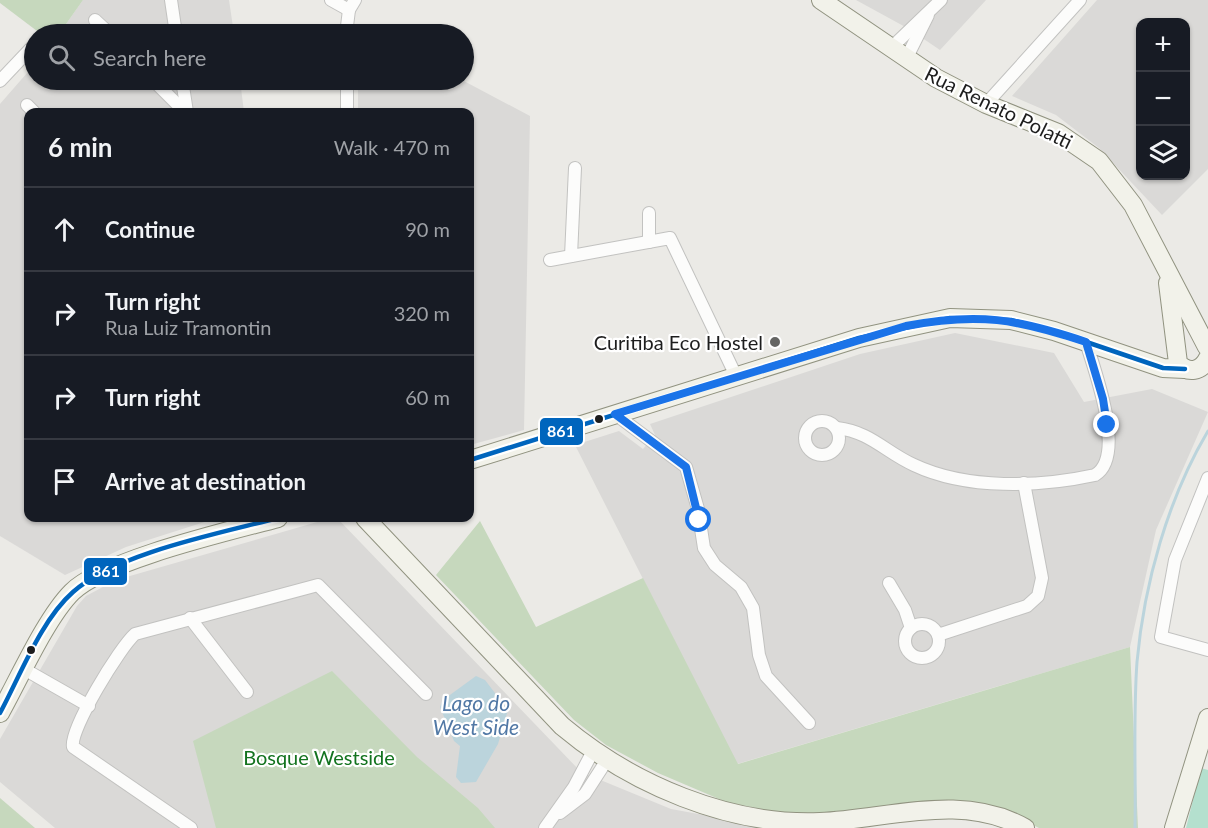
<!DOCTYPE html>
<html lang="en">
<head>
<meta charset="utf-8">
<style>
	body { margin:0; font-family:Lato,sans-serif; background:#20242c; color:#f1f3f6 }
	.controls { position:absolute; right:18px; top:18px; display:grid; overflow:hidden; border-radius:12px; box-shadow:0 2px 4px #0004 }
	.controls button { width:54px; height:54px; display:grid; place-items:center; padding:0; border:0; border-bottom:2px solid #363941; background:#171b24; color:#f1f3f6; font:30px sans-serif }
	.stop { position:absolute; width:18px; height:18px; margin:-14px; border:4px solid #1a73e8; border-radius:50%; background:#fff }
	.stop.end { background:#1a73e8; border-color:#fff; box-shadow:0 2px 6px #0008 }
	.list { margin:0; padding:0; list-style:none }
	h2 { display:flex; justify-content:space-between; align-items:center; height:78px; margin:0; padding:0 24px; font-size:26px }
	h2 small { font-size:20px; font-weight:400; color:#9ea1a6 }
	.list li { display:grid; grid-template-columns:39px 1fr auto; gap:18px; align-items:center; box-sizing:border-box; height:84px; padding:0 24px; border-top:2px solid #363941 }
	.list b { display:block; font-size:22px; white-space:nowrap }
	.list p { margin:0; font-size:20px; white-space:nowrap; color:#9ea1a6 }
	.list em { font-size:20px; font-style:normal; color:#9ea1a6 }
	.icon { flex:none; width:33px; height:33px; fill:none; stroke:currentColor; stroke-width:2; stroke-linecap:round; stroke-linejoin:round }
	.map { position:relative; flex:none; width:1208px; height:828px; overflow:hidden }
	.search { position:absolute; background:#171b24; box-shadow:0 2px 4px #0004; left:24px; top:24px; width:450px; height:66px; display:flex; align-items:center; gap:15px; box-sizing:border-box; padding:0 21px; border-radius:33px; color:#9ea1a6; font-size:22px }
	.panel { position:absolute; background:#171b24; box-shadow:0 2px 4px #0004; left:24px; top:108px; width:450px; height:414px; border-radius:12px }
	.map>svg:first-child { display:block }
</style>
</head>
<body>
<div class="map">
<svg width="1208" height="828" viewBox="0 0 1208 828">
	<rect width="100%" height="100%" fill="#ebeae6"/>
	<g fill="#dad9d7" fill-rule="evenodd">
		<polygon points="83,0 229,0 234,34 59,34"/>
		<polygon points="856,0 986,0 940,50 909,29"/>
		<path d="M1097 0H1208V169L1162 215 1099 148 1056 115 1012 96ZM1140 22H1186V176H1140Z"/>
		<polygon points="34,65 34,80 240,80 244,112 28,112 28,518 217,518 126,547 65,575 0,536 0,104"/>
		<polygon points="358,80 462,80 530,116 524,430 470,445 470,112 358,112"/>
		<polygon points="955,333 1054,353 1084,402 1152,389 1208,412 1156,530 1130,647 737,764 575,445 619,431 643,449 655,435 650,424 860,354"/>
		<polygon points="331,518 337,518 581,772 671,809 775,828 55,828 0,782 0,739 77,606 86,596 116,580"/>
	</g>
	<g fill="#c6d8bd">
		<polygon points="0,0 83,0 59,34 41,34 0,3"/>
		<polygon points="480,521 536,627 643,578 738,764 1130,647 1138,828 1039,828 1009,813 971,802 944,802 831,816 781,813 726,802 658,773 606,745 574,720 436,575"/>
		<polygon points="332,671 417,757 478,808 495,828 216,828 193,741"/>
		<polygon points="0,798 35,828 0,828"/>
	</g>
	<polygon fill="#b4e0ce" points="1201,768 1208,770 1208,828 1186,828"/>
	<polygon fill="#bbd4dc" points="476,676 485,680 508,710 498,744 476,782 461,783 456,777 460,746 454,741 440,707 443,700"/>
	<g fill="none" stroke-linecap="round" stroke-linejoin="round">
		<path stroke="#bbd4dc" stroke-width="3" d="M1135 828C1136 773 1133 717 1137 662 1144 584 1168 498 1208 431"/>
		<defs>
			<g id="street">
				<polyline points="171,0 176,34"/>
				<polyline points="331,0 349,10"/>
				<polyline points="95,20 110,34"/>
				<polyline points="346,34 349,10 355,0"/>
				<polyline points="891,48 941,0"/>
				<polyline points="906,59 928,15"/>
				<polyline points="153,80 185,112"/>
				<polyline points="182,80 187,112"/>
				<polyline points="347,80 347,112"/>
				<polyline points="0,81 34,45"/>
				<polyline points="986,104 1080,0"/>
				<polyline points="27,105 34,112"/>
				<polyline points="649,242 649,213"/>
				<polyline points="571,256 575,168"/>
				<polyline points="550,260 670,238 736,376"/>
				<polyline points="615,414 686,467 698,509 704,548 715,565 741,587 753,608 759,655 766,676 809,723"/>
				<circle cx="822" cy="438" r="17"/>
				<path d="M837 428C871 432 885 452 914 465 967 490 1040 487 1095 475 1127 456 1094 369 1086 342"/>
				<polyline points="1208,478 1175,560 1161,637 1208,650"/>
				<polyline points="889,583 905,610 911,628"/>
				<polyline points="190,618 247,692"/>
				<circle cx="922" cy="641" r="17"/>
				<polyline points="938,635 1027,606 1038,596 1042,578 1024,483"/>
				<polyline points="24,669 89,706"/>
				<polyline points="560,813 585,794 607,760"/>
				<path d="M191 828 73 747C69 730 120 647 135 634L318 585 426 694"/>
				<polyline points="545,828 574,787 593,751"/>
			</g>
			<g id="secondary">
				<polyline points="821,0 936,78 986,104 1058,133 1099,161 1133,205 1207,347"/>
				<path d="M1168 283 1178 363C1188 374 1201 372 1208 358"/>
				<polyline points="470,460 859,338 950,318 1011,320 1054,331 1163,368 1185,369"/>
				<path d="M365 518 562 726C631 784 729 826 820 822 889 819 961 792 1025 828"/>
				<path d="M0 713C19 679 46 618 72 592 104 560 230 531 278 518"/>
				<polyline points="1174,828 1208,718"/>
			</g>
		</defs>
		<use href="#street" stroke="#c2c2c0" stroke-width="14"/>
		<use href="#secondary" stroke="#919380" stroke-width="20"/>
		<use href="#street" stroke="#fcfcfb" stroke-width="12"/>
		<use href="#secondary" stroke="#f2f2ea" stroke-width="18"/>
		<defs>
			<g id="bus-1">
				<polyline points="470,460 859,338 950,318 1011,320 1054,331 1163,368 1185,369"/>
				<path d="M0 713C20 676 41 620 73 592 116 553 221 533 278 518"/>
			</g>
		</defs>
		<use href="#bus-1" stroke="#fff" stroke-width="9"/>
		<use href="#bus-1" stroke="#0065bd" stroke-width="4.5"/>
	</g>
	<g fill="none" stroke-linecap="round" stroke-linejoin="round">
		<path stroke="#1a73e8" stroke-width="8" d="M699 520 686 467 615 414 906 326C978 312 1017 319 1086 342L1103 399 1107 425"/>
	</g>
	<circle fill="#656563" stroke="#fff" stroke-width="2" cx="775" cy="342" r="6"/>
	<g fill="#1d1d1d" stroke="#fff" stroke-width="2">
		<circle cx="599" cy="419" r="5"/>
		<circle cx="31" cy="650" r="5"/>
	</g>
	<g text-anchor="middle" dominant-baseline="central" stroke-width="4.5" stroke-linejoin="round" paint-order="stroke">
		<g font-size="20" fill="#1d1d1d" stroke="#fff">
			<text transform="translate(999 107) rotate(26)">Rua Renato Polatti</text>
		</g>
		<g font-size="20" fill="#1d1d1d" stroke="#fff" text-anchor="end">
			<text x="763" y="342">Curitiba Eco Hostel</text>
		</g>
		<g font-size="20" fill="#13731f" stroke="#fff">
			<text x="319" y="757">Bosque Westside</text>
		</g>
		<g font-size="21" font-style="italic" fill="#5178a5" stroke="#fff">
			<text x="476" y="702">Lago do<tspan x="476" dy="24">West Side</tspan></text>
		</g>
	</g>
	<g stroke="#fff" stroke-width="2">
		<rect x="539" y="417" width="45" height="29" rx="6" fill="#0065bd"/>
		<rect x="83" y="557" width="45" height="29" rx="6" fill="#0065bd"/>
	</g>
	<g font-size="16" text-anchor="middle" font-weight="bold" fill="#fff">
		<text x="561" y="437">861</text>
		<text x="106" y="577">861</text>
	</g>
</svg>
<div class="controls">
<button>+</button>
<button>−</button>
<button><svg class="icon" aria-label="layers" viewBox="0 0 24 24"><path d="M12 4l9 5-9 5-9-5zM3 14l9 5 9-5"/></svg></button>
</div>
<div class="stop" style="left:699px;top:520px"></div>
<div class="stop end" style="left:1107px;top:425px"></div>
<div class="search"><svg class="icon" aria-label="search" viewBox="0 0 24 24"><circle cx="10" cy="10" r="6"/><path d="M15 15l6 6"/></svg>Search here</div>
<section class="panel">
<h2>6 min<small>Walk · 470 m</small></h2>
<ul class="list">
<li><svg class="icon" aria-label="ahead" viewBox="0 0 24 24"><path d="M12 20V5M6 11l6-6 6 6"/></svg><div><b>Continue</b></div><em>90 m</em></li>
<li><svg class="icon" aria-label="right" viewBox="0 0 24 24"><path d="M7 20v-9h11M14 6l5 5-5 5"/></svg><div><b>Turn right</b><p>Rua Luiz Tramontin</p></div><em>320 m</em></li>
<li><svg class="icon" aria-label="right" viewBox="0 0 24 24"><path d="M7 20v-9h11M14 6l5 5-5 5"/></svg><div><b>Turn right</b></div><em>60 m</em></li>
<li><svg class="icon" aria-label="arrive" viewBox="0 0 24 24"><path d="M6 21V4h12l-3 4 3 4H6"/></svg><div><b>Arrive at destination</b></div></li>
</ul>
</section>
</div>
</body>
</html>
